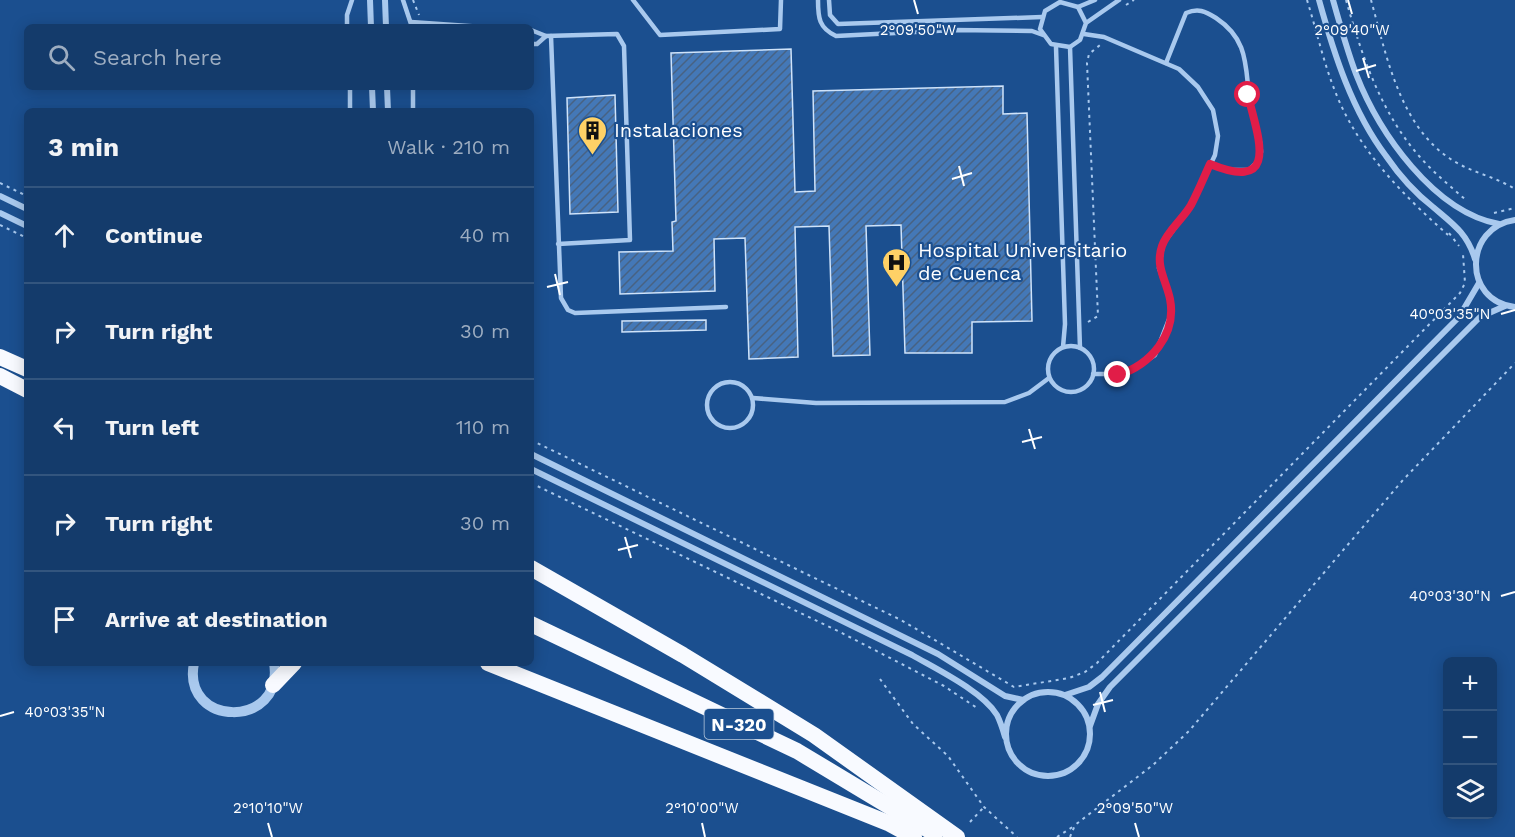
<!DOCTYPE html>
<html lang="en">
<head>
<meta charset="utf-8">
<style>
	body { margin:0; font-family:"Work Sans",sans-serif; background:#214673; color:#f1f3f6 }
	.controls { position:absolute; right:18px; bottom:18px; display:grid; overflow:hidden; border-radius:9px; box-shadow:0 3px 15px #0003 }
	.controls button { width:54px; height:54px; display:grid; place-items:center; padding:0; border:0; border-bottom:2px solid #33557e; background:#143b6b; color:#f1f3f6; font:30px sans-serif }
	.stop { position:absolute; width:18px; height:18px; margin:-14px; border:4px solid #e11d48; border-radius:50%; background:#fff }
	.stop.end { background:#e11d48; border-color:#fff; box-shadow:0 2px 6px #0008 }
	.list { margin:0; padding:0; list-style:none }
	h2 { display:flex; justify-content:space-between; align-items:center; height:78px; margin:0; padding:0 24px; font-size:26px }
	h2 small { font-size:20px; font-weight:400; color:#9dadc1 }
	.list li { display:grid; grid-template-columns:39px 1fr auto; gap:18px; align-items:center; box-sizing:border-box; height:96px; padding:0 24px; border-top:2px solid #33557e }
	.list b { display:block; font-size:22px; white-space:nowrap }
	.list em { font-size:20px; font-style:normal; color:#9dadc1 }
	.icon { flex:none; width:33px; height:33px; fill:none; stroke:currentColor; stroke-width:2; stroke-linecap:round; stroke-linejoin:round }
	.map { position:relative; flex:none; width:1515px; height:837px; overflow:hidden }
	.search { position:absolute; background:#143b6b; box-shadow:0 3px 15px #0003; left:24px; top:24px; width:510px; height:66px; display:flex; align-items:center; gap:15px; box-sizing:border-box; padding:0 21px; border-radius:9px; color:#9dadc1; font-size:22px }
	.panel { position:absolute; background:#143b6b; box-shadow:0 3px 15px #0003; left:24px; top:108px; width:510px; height:558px; border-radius:9px }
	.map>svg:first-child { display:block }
</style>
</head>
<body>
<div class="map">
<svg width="1515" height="837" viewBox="0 0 1515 837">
	<defs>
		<pattern id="building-hatch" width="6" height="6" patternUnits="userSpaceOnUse" patternTransform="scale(1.5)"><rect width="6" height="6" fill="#4478b7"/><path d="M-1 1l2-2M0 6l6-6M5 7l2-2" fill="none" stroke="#486282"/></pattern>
	</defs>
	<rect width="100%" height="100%" fill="#1b4f8f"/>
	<g fill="url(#building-hatch)" stroke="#cfe3fa" stroke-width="1.5">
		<polygon points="791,49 795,192 815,191 813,91 1003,86 1003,114 1027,113 1032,321 972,322 972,353 905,353 901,225 866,226 870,355 833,356 829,226 795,227 798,357 749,359 745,238 714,239 715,291 620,294 619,252 673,251 672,222 676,221 671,53"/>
		<polygon points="615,95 618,212 570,214 567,98"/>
		<polygon points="706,320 706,330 622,332 622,321"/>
	</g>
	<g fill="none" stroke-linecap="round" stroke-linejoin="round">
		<g stroke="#a9c9ee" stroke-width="2" stroke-dasharray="3 4.5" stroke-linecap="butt">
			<polyline points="413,0 419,15"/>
			<path d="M1307 0C1317 32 1324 65 1337 96 1360 152 1404 196 1448 235"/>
			<path d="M1346 0C1361 53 1379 107 1414 150 1430 170 1449 185 1467 201"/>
			<path d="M1371 0C1386 54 1399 124 1449 158 1469 172 1494 176 1515 189"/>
			<polyline points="1126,5 1134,0"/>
			<polyline points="0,183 27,196"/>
			<polyline points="1494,213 1515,208"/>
			<polyline points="0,225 27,238"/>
			<polyline points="1449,233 1459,246"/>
			<polyline points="1088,322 1098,316 1087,63 1089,54 1100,45"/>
			<polyline points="531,440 901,620 1014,687 1069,678 1085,672 1097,663 1460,293 1465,283 1463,254"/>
			<polyline points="531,483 840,632 944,686 977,708"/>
			<polyline points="880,679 913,724 948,756 984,807 1017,837"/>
			<polyline points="970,822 984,807"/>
			<polyline points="1057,837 1074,826"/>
			<polyline points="1070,837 1075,825 1153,765 1189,731 1403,480 1515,363"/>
		</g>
		<g stroke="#a9c9ee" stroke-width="4.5">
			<polyline points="403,0 412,27"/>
			<polyline points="633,0 660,35 780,29 781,0"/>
			<path d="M818 0C818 18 819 28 836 36L954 30 1032 31 1043 35"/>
			<polyline points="829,0 830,15 838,24 1042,17"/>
			<polyline points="1078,7 1095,0"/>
			<polyline points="411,22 483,27"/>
			<polyline points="1086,23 1078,7 1060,2 1045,11 1040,29 1051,44 1070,47 1080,40 1086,23 1119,0"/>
			<polyline points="347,27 347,15 352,0"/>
			<polyline points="531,30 546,36 537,44 531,44"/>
			<polyline points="1084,34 1104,37 1179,69 1198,87 1213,110 1218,136 1215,155 1191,206 1163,244 1159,268 1170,299 1171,314 1155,355 1132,370 1118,374 1093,374"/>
			<polyline points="546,36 617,34 624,46 630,240 558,244"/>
			<polyline points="551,36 561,298 568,310 575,313 726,307"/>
			<polyline points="1056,47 1065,324 1063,347"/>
			<polyline points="1070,47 1080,348"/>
			<path d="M1166 63 1186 13C1198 8 1205 11 1216 18 1252 42 1244 71 1251 108 1254 123 1261 136 1261 152L1258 161 1249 170H1226L1210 164"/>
			<polyline points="350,87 350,111"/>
			<polyline points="413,87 413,111"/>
			<circle cx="1071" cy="369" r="23"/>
			<circle cx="730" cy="405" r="23"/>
			<polyline points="753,398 816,403 1005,402 1029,393 1049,378"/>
		</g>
		<g stroke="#a9c9ee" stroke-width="6">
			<polyline points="370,0 371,27"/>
			<polyline points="385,0 386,27"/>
			<path d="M1319 0C1334 54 1352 111 1386 156 1399 175 1415 193 1433 207 1453 224 1467 233 1475 259"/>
			<path d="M1333 0C1340 25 1347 50 1356 74 1379 133 1434 212 1499 224"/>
			<polyline points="372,87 373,111"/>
			<polyline points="387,87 388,111"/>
			<polyline points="0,196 27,209"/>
			<polyline points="0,213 27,226"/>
			<path d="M1515 220C1464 227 1462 301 1515 307"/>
			<polyline points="531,454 938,654 1005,696 1023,700"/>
			<path d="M531 469 912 655C936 669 982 691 997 715 1000 721 1003 730 1005 737"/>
			<circle cx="1048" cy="734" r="42"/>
			<polyline points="1065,695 1089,687 1102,677 1459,317 1479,283"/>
			<polyline points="1090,726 1098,704 1110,687 1480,317 1505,306"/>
		</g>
		<path stroke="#a9c9ee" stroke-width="10" d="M194 663C181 728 285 729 274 663"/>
		<g stroke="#f8faff" stroke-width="16">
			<polyline points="0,357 27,369"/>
			<polyline points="0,376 27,390"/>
			<polyline points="531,568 683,655 814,735 957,837"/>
			<polyline points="531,624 797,751 935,834"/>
			<polyline points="488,663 888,823 914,837"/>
			<polyline points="273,685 294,663"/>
		</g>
	</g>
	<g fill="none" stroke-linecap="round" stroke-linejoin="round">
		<path stroke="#e11d48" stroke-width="8" d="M1118 375C1150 365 1177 335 1170 299 1166 280 1155 266 1162 246 1167 231 1183 219 1191 205 1198 192 1204 177 1210 164 1283 194 1256 132 1248 95"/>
	</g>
	<path fill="none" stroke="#fff" stroke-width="2" d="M914 0 918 14M1348 0 1352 14M1363 58 1369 78M1356 71 1376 65M959 166 964 186M952 179 972 173M555 274 560 295M547 287 568 282M1501 314 1515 310M1029 429 1035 449M1022 442 1042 437M625 537 631 558M618 550 638 545M1501 596 1515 592M1100 692 1105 712M1093 705 1113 700M0 716 14 712M268 823 272 837M702 823 705 837M1135 823 1139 837"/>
	<defs>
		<symbol id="building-pin" viewBox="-11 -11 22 30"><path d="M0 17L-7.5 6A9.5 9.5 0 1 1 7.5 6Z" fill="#ffd166" stroke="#1b4f8f"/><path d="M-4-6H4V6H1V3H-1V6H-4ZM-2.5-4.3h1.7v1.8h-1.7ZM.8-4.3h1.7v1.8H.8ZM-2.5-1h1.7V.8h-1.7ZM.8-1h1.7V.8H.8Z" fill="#111"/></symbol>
		<symbol id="hospital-pin" viewBox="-11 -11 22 30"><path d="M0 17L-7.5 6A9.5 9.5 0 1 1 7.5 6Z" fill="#ffd166" stroke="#1b4f8f"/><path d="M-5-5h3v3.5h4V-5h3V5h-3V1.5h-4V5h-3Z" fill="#111"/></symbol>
	</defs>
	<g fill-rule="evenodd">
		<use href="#building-pin" x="576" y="114" width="33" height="45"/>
		<use href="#hospital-pin" x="880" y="246" width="33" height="45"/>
	</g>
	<g text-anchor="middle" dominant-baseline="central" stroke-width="4.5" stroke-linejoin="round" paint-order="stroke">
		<rect fill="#1b4f8f" stroke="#bbcadd" stroke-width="1.5" x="704.5" y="709" width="69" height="30" rx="4.5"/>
		<g font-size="18" font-weight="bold" fill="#fff">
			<text x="739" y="724">N-320</text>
		</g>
		<g font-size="20" fill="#fff" stroke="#1b4f8f" text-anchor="start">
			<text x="614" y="130">Instalaciones</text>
			<text x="918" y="250">Hospital Universitario<tspan x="918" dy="23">de Cuenca</tspan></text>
		</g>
	</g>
	<g font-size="15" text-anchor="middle" fill="#fff" stroke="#1b4f8f" stroke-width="4.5" stroke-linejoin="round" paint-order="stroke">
		<text x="918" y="35">2°09'50"W</text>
		<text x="1352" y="35">2°09'40"W</text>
		<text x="1450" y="319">40°03'35"N</text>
		<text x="1450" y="601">40°03'30"N</text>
		<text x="65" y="717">40°03'35"N</text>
		<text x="268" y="813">2°10'10"W</text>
		<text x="702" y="813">2°10'00"W</text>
		<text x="1135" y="813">2°09'50"W</text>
	</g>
</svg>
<div class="controls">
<button>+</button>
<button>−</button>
<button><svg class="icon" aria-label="layers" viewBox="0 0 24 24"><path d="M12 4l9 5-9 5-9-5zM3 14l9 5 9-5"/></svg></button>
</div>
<div class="stop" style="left:1248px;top:95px"></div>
<div class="stop end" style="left:1118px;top:375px"></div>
<div class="search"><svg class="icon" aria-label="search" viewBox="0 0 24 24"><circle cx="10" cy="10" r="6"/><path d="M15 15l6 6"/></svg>Search here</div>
<section class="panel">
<h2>3 min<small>Walk · 210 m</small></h2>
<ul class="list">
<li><svg class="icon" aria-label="ahead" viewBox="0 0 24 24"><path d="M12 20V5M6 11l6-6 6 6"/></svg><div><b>Continue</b></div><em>40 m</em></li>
<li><svg class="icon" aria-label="right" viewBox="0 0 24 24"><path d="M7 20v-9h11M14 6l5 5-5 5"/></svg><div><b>Turn right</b></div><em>30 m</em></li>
<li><svg class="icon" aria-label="left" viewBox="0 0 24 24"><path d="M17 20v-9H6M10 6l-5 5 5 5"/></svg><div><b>Turn left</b></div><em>110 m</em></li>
<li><svg class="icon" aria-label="right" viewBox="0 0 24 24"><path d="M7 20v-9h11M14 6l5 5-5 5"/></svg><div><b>Turn right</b></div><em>30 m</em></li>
<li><svg class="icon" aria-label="arrive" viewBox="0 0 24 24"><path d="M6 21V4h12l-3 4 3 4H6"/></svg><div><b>Arrive at destination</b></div></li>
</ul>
</section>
</div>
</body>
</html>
